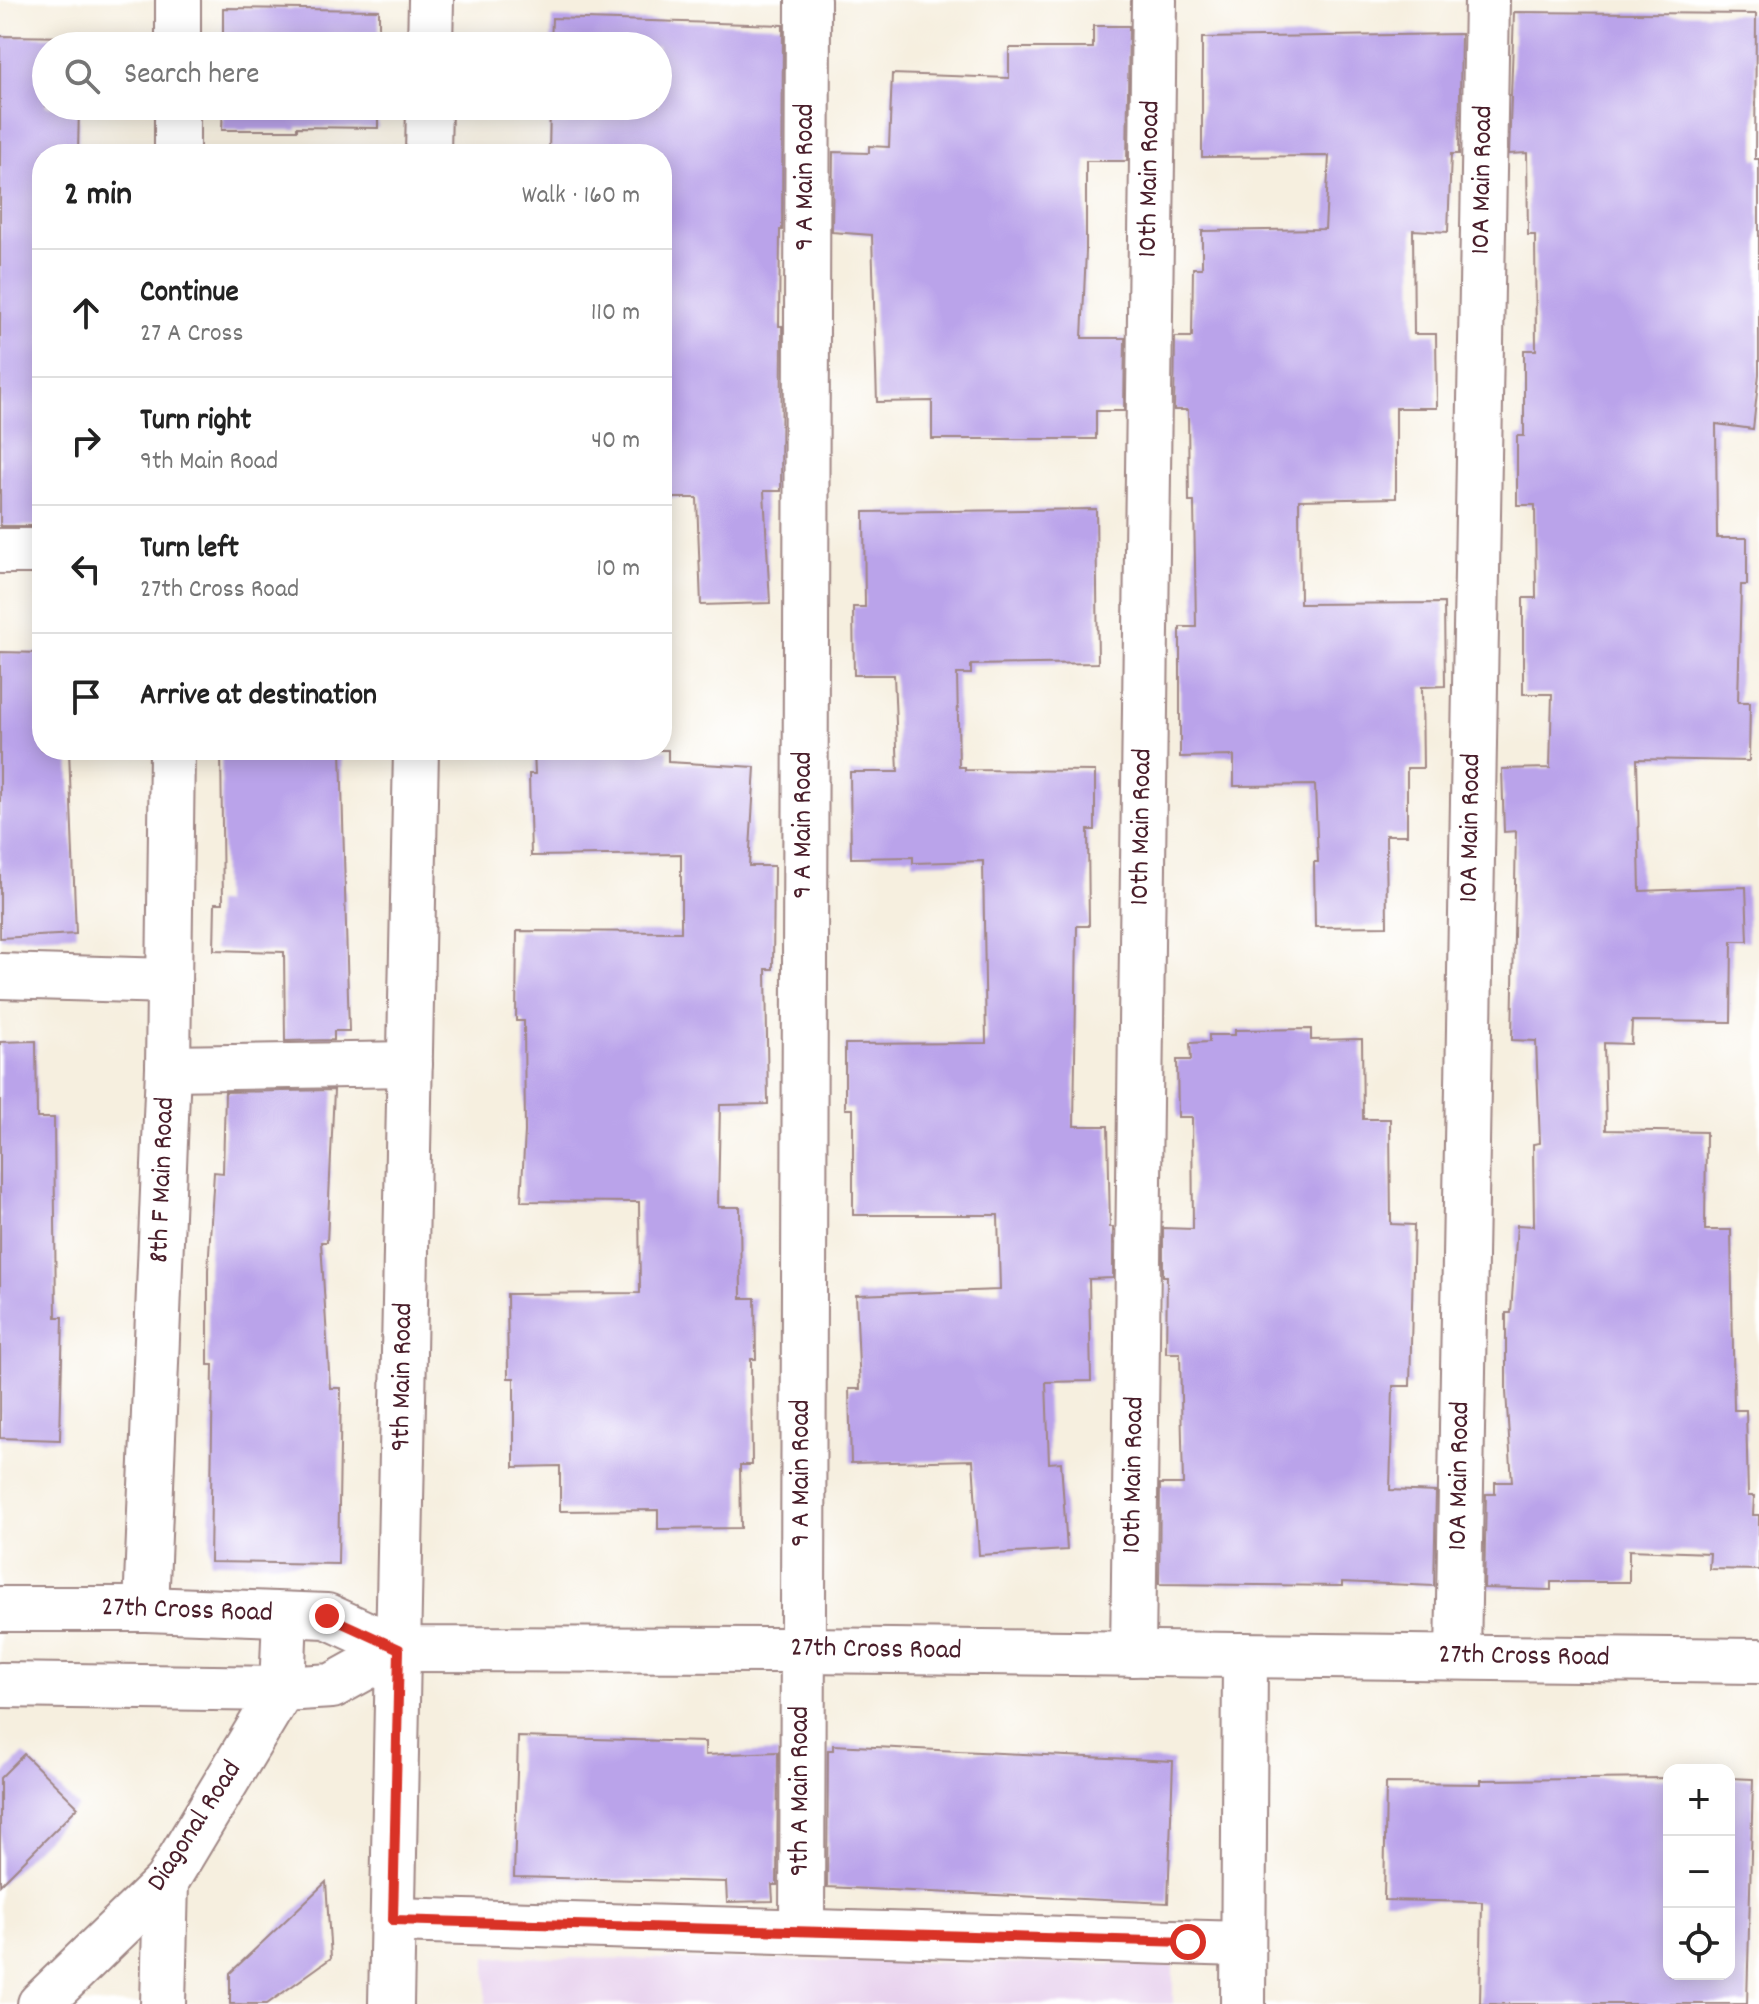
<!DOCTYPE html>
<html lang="en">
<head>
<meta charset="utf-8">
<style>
	body { margin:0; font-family:Dekko,sans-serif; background:#f6f6f6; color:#222 }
	.controls { position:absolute; right:24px; bottom:24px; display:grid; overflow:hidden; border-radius:16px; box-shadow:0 4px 20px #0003 }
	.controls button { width:72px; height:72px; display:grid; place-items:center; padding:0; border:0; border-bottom:2px solid #e0e0e0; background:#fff; color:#222; font:40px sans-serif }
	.stop { position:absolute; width:24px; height:24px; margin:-18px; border:6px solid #d93025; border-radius:50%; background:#fff }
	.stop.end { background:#d93025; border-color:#fff; box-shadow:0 2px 8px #0008 }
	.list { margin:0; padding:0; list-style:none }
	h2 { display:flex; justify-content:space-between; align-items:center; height:104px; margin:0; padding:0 32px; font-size:34px }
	h2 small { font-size:26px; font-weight:400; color:#767676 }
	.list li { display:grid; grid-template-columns:52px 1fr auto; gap:24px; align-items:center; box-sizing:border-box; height:128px; padding:0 32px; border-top:2px solid #e0e0e0 }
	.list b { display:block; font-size:30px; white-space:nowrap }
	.list p { margin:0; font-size:26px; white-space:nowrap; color:#767676 }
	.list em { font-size:26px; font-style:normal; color:#767676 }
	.icon { flex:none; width:44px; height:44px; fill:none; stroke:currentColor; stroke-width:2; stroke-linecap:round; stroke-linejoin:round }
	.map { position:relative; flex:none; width:1759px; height:2004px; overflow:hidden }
	.search { position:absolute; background:#fff; box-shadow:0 4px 20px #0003; left:32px; top:32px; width:640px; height:88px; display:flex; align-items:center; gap:20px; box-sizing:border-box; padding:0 28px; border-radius:44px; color:#767676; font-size:30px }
	.panel { position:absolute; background:#fff; box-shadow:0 4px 20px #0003; left:32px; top:144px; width:640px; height:616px; border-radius:32px }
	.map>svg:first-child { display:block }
</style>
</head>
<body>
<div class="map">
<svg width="1759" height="2004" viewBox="0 0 1759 2004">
	<rect width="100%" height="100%" fill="#fff"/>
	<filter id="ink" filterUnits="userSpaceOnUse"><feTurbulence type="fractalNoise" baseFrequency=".0125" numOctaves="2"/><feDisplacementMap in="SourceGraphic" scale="16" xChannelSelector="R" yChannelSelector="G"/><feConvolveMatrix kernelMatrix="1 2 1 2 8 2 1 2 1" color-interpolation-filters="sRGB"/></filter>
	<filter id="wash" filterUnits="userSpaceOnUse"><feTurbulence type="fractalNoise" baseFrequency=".006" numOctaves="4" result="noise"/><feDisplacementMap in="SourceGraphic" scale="32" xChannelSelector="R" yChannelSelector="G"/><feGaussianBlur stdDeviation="1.8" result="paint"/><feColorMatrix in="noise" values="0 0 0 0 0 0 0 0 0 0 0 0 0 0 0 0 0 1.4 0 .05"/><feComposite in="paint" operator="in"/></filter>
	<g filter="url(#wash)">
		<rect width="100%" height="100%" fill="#f6efdf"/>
		<polygon fill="#e8d2ee" points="486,1957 1173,1965 1173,2004 486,2004"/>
		<g id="blocks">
			<g fill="#baa3ea">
				<polygon points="223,8 379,10 379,46 223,46"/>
				<polygon points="1514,12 1756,14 1755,159 1759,159 1759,374 1753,429 1716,424 1717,538 1747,538 1747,585 1741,585 1738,702 1750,702 1749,761 1637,759 1640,891 1746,887 1748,941 1732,941 1731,1022 1632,1021 1631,1044 1604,1043 1606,1130 1706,1132 1705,1230 1731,1230 1734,1410 1746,1410 1748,1496 1754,1496 1753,1515 1759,1515 1759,1570 1709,1569 1710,1553 1629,1550 1629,1582 1551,1582 1551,1590 1484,1588 1486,1494 1495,1494 1495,1482 1512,1482 1506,1392 1506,1313 1511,1313 1517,1225 1534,1226 1533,1144 1540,1143 1536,1041 1512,1040 1516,831 1504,832 1502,769 1550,768 1552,694 1523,694 1523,598 1536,598 1535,505 1517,505 1517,436 1524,436 1524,350 1536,350 1535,235 1528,235 1527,153 1509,154"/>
				<polygon points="552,18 783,25 782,230 780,230 779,326 782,326 781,491 764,491 770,603 701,605 697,498 662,498 662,154 549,154 550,106 658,106 658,46 551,46"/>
				<polygon points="1093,26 1129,26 1127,161 1086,161 1086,251 1082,338 1125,338 1124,411 1096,411 1096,439 932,439 932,401 877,402 872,235 832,232 833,152 869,153 869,146 889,147 892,74 1009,78 1009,48 1093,48"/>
				<polygon points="1461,34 1459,154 1451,154 1448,232 1413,230 1414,334 1436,334 1437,408 1396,408 1396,498 1299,500 1300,604 1444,603 1445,686 1422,687 1423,768 1407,768 1407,835 1386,835 1387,926 1315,927 1314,862 1318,862 1315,785 1234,786 1234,756 1180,757 1180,627 1196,627 1194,502 1189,502 1188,410 1174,410 1175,337 1192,337 1193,268 1202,268 1202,231 1325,229 1329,156 1202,157 1202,38"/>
				<polygon points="0,36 79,37 79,46 46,46 46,106 79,106 78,154 42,154 42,526 0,526"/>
				<polygon points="223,106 378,106 378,128 297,127 297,130 222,130"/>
				<polygon points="1096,509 1098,663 971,665 971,674 957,674 959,767 965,767 965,770 1095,771 1095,830 1088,830 1089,926 1077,926 1074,1126 1108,1126 1110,1227 1113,1227 1113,1278 1089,1279 1091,1381 1046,1382 1049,1463 1061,1462 1067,1550 979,1555 973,1460 851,1463 849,1389 860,1389 856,1295 1000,1290 998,1215 853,1215 853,1109 845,1109 845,1044 986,1043 983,861 913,863 913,857 851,858 850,772 898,772 894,675 854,675 853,607 865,607 864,512"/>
				<polygon points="0,652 42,653 42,750 69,750 76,934 0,938"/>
				<polygon points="221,750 341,750 349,1031 334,1031 334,1040 285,1041 284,952 214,950 215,903 223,903"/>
				<polygon points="534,750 668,750 668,762 755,767 749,866 774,866 773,969 766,969 768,1104 720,1105 718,1207 740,1207 741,1298 755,1298 756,1359 751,1359 752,1465 740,1465 741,1528 658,1529 658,1510 560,1511 560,1466 514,1467 514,1378 508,1378 507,1294 640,1293 639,1202 521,1201 525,1132 524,1021 516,1021 517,931 681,932 681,854 531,856 529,774 535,774"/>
				<polygon points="1311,1029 1311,1040 1362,1039 1363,1119 1390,1119 1391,1224 1414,1225 1410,1386 1393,1386 1390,1490 1436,1492 1434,1586 1342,1582 1342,1586 1159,1584 1160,1484 1183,1484 1180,1353 1166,1353 1167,1276 1163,1276 1163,1228 1193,1229 1192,1117 1178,1117 1177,1060 1191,1060 1190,1043 1209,1042 1209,1035 1235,1035 1235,1030"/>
				<polygon points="36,1041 37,1118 54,1118 56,1317 63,1317 60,1440 0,1438 0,1042"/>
				<polygon points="334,1090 327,1242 321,1242 330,1388 341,1388 338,1564 210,1562 213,1365 208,1365 208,1270 214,1172 223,1173 225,1092"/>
				<polygon points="518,1737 705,1742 705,1755 778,1752 777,1885 772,1885 773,1901 727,1902 726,1882 514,1877"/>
				<polygon points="833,1745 1173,1761 1168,1903 827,1887 828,1750 833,1750"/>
				<polygon points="24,1754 78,1807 0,1885 0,1778"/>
				<polygon points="1669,1778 1669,1974 1729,1974 1729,1778 1753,1779 1747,2004 1480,2004 1482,1902 1384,1900 1386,1783 1481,1784 1481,1780"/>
				<polygon points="326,1882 331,1958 267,2004 230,2004 230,1973"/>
			</g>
		</g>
	</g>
	<g filter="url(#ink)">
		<use href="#blocks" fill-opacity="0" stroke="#a08785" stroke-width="2"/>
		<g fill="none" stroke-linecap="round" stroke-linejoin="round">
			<defs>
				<g id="minor">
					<polyline points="178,46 178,0"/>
					<polyline points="177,154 177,106"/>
					<polyline points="0,551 42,551"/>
					<polyline points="0,976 169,981"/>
					<polyline points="168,1068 410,1064"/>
					<polyline points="146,1609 168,1068 172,750"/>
					<polyline points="1133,1654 1154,0"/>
					<polyline points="1458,1657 1487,0"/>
					<polyline points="393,1920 1243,1944"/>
					<polyline points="802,1931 808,0"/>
					<polyline points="163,2004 166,1882"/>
				</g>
				<g id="tertiary">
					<polyline points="0,1609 146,1609 327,1616 399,1649 802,1650 1759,1661"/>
					<polyline points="0,1685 282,1689 332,1686 399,1649"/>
					<polyline points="40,2004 166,1882 282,1689 285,1615"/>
					<polyline points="1243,2004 1245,1655"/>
				</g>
				<g id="secondary">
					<polyline points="430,46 431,0"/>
					<polyline points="428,154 429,106"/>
					<polyline points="391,2004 416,750"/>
				</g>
			</defs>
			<use href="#minor" stroke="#a08785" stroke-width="48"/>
			<use href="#tertiary" stroke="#a08785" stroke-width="48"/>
			<use href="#secondary" stroke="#a08785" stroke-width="48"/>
			<use href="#minor" stroke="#fff" stroke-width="44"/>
			<use href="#tertiary" stroke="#fff" stroke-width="44"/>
			<use href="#secondary" stroke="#fff" stroke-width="44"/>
		</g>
	</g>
	<g fill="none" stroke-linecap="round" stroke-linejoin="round" filter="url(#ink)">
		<polyline stroke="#d93025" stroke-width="10" points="327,1616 399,1649 393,1920 1188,1942"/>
	</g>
	<g text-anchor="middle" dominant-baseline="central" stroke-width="7" stroke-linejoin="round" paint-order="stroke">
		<g font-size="28" fill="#4a1f2b" stroke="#fff">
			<text transform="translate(807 177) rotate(-90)">9 A Main Road</text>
			<text transform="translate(1151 179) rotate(-89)">10th Main Road</text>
			<text transform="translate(1484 180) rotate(-89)">10A Main Road</text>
			<text transform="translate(805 825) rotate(-90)">9 A Main Road</text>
			<text transform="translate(1143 827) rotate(-89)">10th Main Road</text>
			<text transform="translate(1472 828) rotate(-89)">10A Main Road</text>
			<text transform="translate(164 1180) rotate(-88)">8th F Main Road</text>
			<text transform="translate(404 1377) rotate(-89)">9th Main Road</text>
			<text transform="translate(803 1473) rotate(-90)">9 A Main Road</text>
			<text transform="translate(1135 1475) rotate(-89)">10th Main Road</text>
			<text transform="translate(1461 1476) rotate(-89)">10A Main Road</text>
			<text transform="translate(187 1612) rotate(2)">27th Cross Road</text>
			<text transform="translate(876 1651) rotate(1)">27th Cross Road</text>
			<text transform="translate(1524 1658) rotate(1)">27th Cross Road</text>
			<text transform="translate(802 1791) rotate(-90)">9th A Main Road</text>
			<text transform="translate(196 1827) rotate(-57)">Diagonal Road</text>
		</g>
	</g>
</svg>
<div class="controls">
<button>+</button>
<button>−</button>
<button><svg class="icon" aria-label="locate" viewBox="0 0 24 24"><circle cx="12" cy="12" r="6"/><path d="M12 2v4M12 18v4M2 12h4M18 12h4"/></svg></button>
</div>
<div class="stop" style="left:1188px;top:1942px"></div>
<div class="stop end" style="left:327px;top:1616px"></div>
<div class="search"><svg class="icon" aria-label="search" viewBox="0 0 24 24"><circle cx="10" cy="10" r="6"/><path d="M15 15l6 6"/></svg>Search here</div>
<section class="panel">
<h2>2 min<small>Walk · 160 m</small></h2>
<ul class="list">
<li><svg class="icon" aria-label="ahead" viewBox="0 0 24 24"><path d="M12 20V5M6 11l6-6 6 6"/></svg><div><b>Continue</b><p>27 A Cross</p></div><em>110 m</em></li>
<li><svg class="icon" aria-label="right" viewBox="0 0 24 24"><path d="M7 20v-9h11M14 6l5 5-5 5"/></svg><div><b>Turn right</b><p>9th Main Road</p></div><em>40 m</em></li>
<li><svg class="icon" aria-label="left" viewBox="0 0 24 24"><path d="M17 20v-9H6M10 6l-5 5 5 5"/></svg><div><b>Turn left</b><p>27th Cross Road</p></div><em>10 m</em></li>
<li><svg class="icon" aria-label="arrive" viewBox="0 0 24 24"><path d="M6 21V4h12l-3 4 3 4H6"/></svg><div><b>Arrive at destination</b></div></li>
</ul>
</section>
</div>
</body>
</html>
